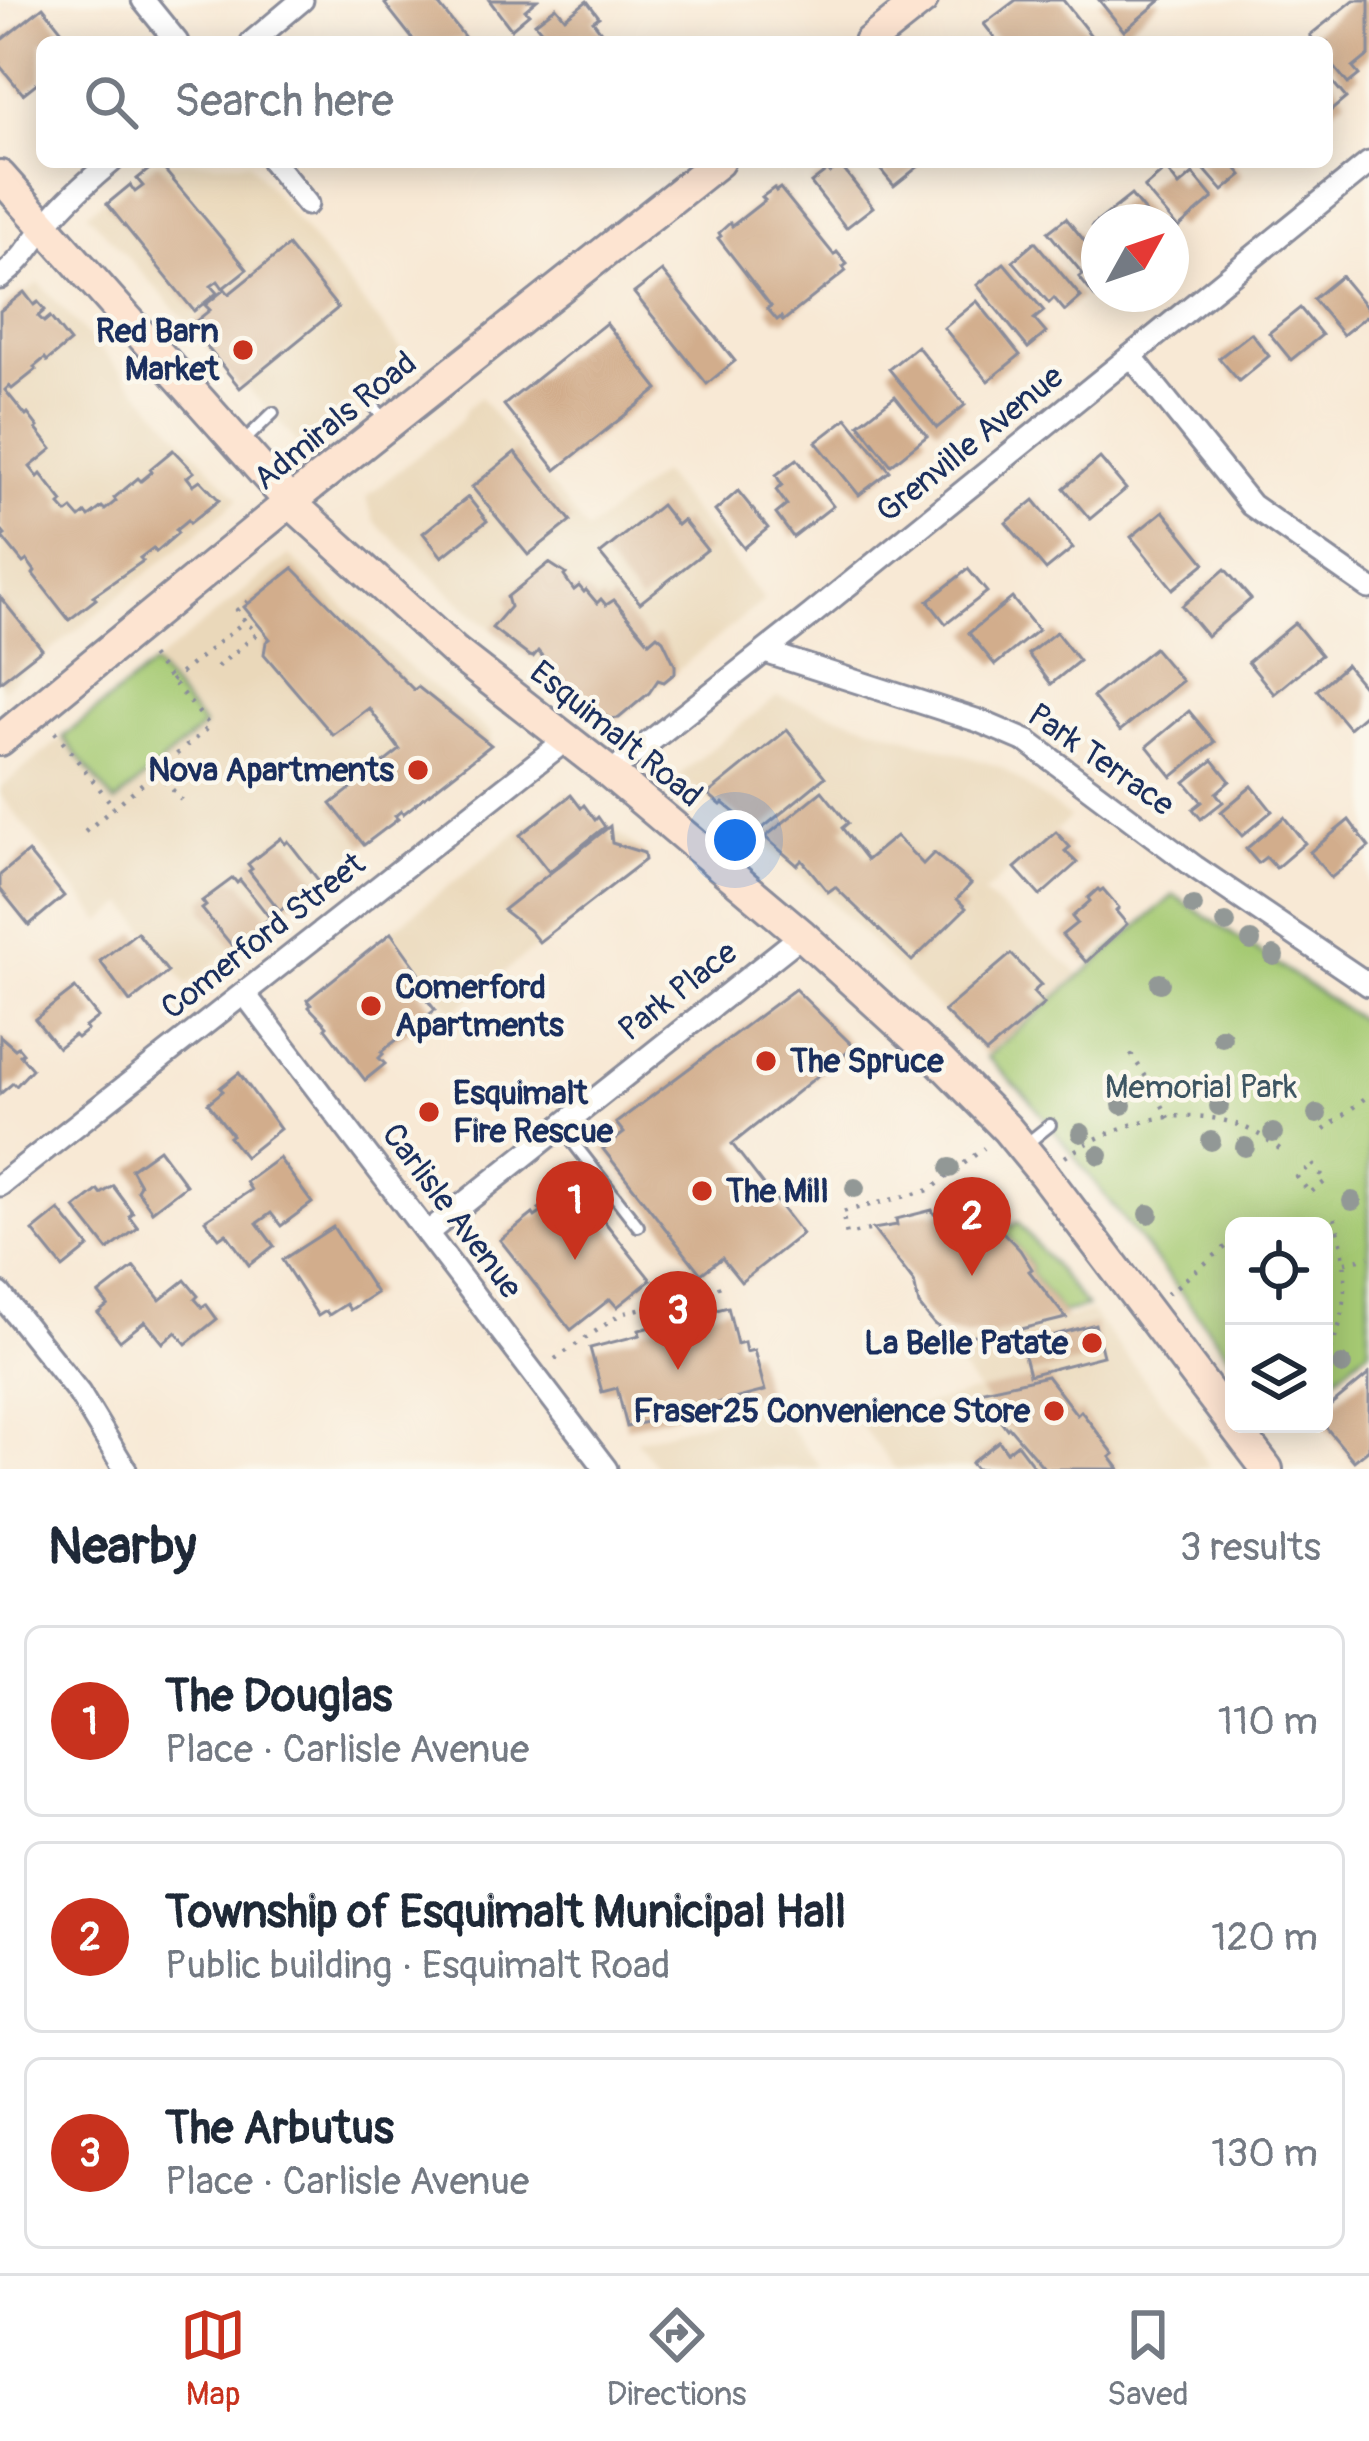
<!DOCTYPE html>
<html lang="en">
<head>
<meta charset="utf-8">
<style>
	body { margin:0; font-family:Pangolin,sans-serif; background:#f6f6f7; color:#1f2937 }
	.controls { position:absolute; right:36px; bottom:36px; display:grid; overflow:hidden; border-radius:18px; box-shadow:0 6px 30px #0003 }
	.controls button { width:108px; height:108px; display:grid; place-items:center; padding:0; border:0; border-bottom:3px solid #e0e1e3; background:#fff; color:#1f2937; font:60px sans-serif }
	.compass { position:absolute; left:1081px; top:204px; width:108px; height:108px; border-radius:50%; background:#fff; box-shadow:0 6px 30px #0003; rotate:50deg }
	.you { position:absolute; left:735px; top:840px; width:42px; height:42px; margin:-30px; border:9px solid #fff; border-radius:50%; background:#1a73e8; box-shadow:0 0 0 18px #1a73e833 }
	.badge { display:grid; place-items:center; width:78px; height:78px; border-radius:50%; background:#c8321e; color:#fff; font-size:39px; font-weight:700 }
	.pin { position:absolute; translate:-50% -99px; filter:drop-shadow(0 3px 6px #0008) }
	.pin::after { content:''; position:absolute; top:63px; width:42px; height:36px; background:inherit; clip-path:polygon(0 0,100% 0,50% 100%) }
	.list { margin:0; padding:0; list-style:none }
	h2 { display:flex; justify-content:space-between; align-items:center; height:156px; margin:0; padding:0 48px; font-size:51px }
	h2 small { font-size:39px; font-weight:400; color:#747a83 }
	.list li { display:grid; grid-template-columns:78px 1fr auto; gap:36px; align-items:center; box-sizing:border-box; height:192px; margin:0 24px 24px; padding:0 24px; border:3px solid #e0e1e3; border-radius:18px }
	.list b { display:block; font-size:45px; white-space:nowrap }
	.list p { margin:0; font-size:39px; white-space:nowrap; color:#747a83 }
	.list em { font-size:39px; font-style:normal; color:#747a83 }
	.icon { flex:none; width:66px; height:66px; fill:none; stroke:currentColor; stroke-width:2; stroke-linecap:round; stroke-linejoin:round }
	.map { position:relative; flex:none; width:1369px; height:1469px; overflow:hidden }
	.search { position:absolute; background:#fff; box-shadow:0 6px 30px #0003; left:36px; right:36px; top:36px; height:132px; display:flex; align-items:center; gap:30px; box-sizing:border-box; padding:0 42px; border-radius:18px; color:#747a83; font-size:45px }
	.sheet { height:804px; background:#fff }
	nav { display:flex; justify-content:space-around; align-items:center; box-sizing:border-box; height:168px; border-top:3px solid #e0e1e3; background:#fff; font-size:33px; color:#747a83 }
	nav a { display:grid; justify-items:center; gap:6px }
	nav .on { color:#c8321e }
	.map>svg:first-child { display:block }
</style>
</head>
<body>
<div class="map">
<svg width="1369" height="1469" viewBox="0 0 1369 1469">
	<rect width="100%" height="100%" fill="#fbf7ec"/>
	<filter id="ink" filterUnits="userSpaceOnUse"><feTurbulence type="fractalNoise" baseFrequency=".00833" numOctaves="2"/><feDisplacementMap in="SourceGraphic" scale="24" xChannelSelector="R" yChannelSelector="G"/><feConvolveMatrix kernelMatrix="1 2 1 2 8 2 1 2 1" color-interpolation-filters="sRGB"/></filter>
	<filter id="wash" filterUnits="userSpaceOnUse"><feTurbulence type="fractalNoise" baseFrequency=".004" numOctaves="4" result="noise"/><feDisplacementMap in="SourceGraphic" scale="48" xChannelSelector="R" yChannelSelector="G"/><feGaussianBlur stdDeviation="2.7" result="paint"/><feColorMatrix in="noise" values="0 0 0 0 0 0 0 0 0 0 0 0 0 0 0 0 0 1.4 0 .05"/><feComposite in="paint" operator="in"/></filter>
	<g filter="url(#wash)">
		<rect width="100%" height="100%" fill="#f8e9d5"/>
		<g fill="#ead8ba">
			<polygon points="150,162 249,162 408,358 300,445 87,213"/>
			<polygon points="39,283 239,499 3,689 0,685 0,314"/>
			<polygon points="480,397 587,531 661,473 764,600 612,723 468,610 374,521 366,497 460,422 467,408"/>
			<polygon points="289,555 414,672 491,733 490,748 187,985 126,904 102,922 0,795 0,788"/>
			<polygon points="777,696 1001,767 1070,818 983,894 1081,975 987,1057 828,898 679,775"/>
			<polygon points="567,793 650,858 453,1012 391,931"/>
			<polygon points="1091,1312 1192,1439 1210,1469 895,1469 858,1422 978,1391 946,1349"/>
			<polygon points="771,1404 822,1469 658,1469 636,1440"/>
		</g>
		<g fill="#a6ca73" stroke="#607c68" stroke-width="3">
			<polygon points="153,665 204,726 115,803 63,737"/>
			<polygon points="1174,895 1369,1026 1369,1349 1324,1386 1324,1226 1234,1226 1234,1361 1031,1101 987,1057"/>
			<polygon points="1001,1215 1011,1227 1018,1222 1087,1307 1062,1313 1029,1271 1032,1268 1013,1241 997,1226 990,1232 986,1228"/>
		</g>
		<g id="blocks">
			<g fill="#d2ad8c">
				<polygon points="390,0 435,0 467,40 415,42 385,4"/>
				<polygon points="489,0 537,0 525,10 529,14 511,29"/>
				<polygon points="1016,0 1063,0 1092,37 1086,42 998,42 984,24"/>
				<polygon points="1099,0 1161,0 1124,31"/>
				<polygon points="1354,0 1369,0 1369,55 1353,68 1359,75 1348,84 1327,58 1327,42 1315,42 1310,35"/>
				<polygon points="587,1 599,17 593,21 609,42 534,42 544,34 535,23 556,7 565,18"/>
				<polygon points="43,7 71,42 42,42 42,79 23,94 0,66 0,41"/>
				<polygon points="1327,75 1346,98 1327,114"/>
				<polygon points="158,162 247,269 223,288 218,281 211,286 217,293 194,311 107,204 130,185 135,192 143,186 137,179"/>
				<polygon points="874,162 924,162 894,186"/>
				<polygon points="1198,162 1231,162 1242,175 1223,191"/>
				<polygon points="840,165 873,207 846,228 811,183 828,170 830,173"/>
				<polygon points="1166,169 1179,186 1193,174 1213,198 1178,228 1144,188"/>
				<polygon points="774,188 776,191 780,188 834,255 837,252 847,264 843,267 846,271 783,321 781,317 777,320 767,308 771,306 718,238 721,236 719,233 730,223 732,226 765,200 762,197"/>
				<polygon points="1131,195 1153,222 1099,222 1099,235 1092,226"/>
				<polygon points="1066,218 1099,259 1094,265 1099,271 1099,296 1096,298 1079,277 1083,274 1048,232"/>
				<polygon points="1035,242 1081,297 1065,311 1054,298 1049,303 1013,261"/>
				<polygon points="288,246 338,308 240,388 190,326 210,310 205,305 225,289 229,294"/>
				<polygon points="1004,263 1044,311 1034,319 1046,333 1028,348 977,285"/>
				<polygon points="662,271 735,361 707,384 634,293"/>
				<polygon points="1341,276 1369,310 1369,314 1343,335 1313,299"/>
				<polygon points="24,292 34,305 38,302 45,310 38,316 44,322 50,317 70,342 47,361 45,358 34,367 36,370 12,389 9,386 5,390 26,416 28,414 38,427 36,429 52,449 30,467 38,477 41,474 63,502 60,505 67,513 72,509 80,518 86,513 89,517 102,507 105,510 116,501 114,498 138,478 141,481 152,472 150,469 173,450 194,472 187,477 193,485 200,480 219,500 190,523 188,520 176,530 178,533 156,552 153,548 140,558 143,561 93,596 96,599 69,620 33,574 35,571 27,560 23,563 2,537 5,535 0,529 0,311"/>
				<polygon points="977,301 1020,355 988,381 944,328"/>
				<polygon points="1300,308 1322,335 1291,360 1269,333"/>
				<polygon points="606,323 658,389 556,470 504,405"/>
				<polygon points="1251,333 1269,356 1239,381 1219,358"/>
				<polygon points="917,346 965,405 937,428 889,369"/>
				<polygon points="895,396 927,436 891,465 859,424"/>
				<polygon points="847,418 890,471 859,495 816,442"/>
				<polygon points="515,452 571,521 528,555 472,487"/>
				<polygon points="1100,458 1126,489 1090,519 1064,488"/>
				<polygon points="797,459 833,506 793,537 776,514 787,505 776,490 782,485 776,475"/>
				<polygon points="738,491 768,528 744,548 715,511"/>
				<polygon points="468,497 487,521 442,557 423,533"/>
				<polygon points="1034,500 1073,548 1046,570 1006,523"/>
				<polygon points="661,505 677,525 683,520 707,550 640,603 600,554"/>
				<polygon points="1163,511 1205,563 1173,589 1131,537"/>
				<polygon points="549,563 566,574 564,576 574,590 579,586 584,592 586,590 597,603 601,599 606,605 614,600 649,642 657,635 663,640 675,665 675,673 664,682 658,680 649,693 619,718 609,719 541,665 543,657 538,651 533,657 529,656 492,628 510,607 507,597"/>
				<polygon points="293,568 414,690 418,687 491,745 403,814 401,811 395,816 398,819 364,845 331,804 400,750 369,708 333,735 264,654 266,642 270,639 244,607"/>
				<polygon points="968,569 987,592 946,624 928,601"/>
				<polygon points="1225,569 1251,599 1207,636 1182,606"/>
				<polygon points="0,597 42,649 0,682"/>
				<polygon points="1012,598 1038,630 995,665 969,633"/>
				<polygon points="1295,623 1321,655 1274,694 1248,662"/>
				<polygon points="1056,632 1079,661 1051,684 1028,654"/>
				<polygon points="1154,648 1182,681 1120,731 1093,697"/>
				<polygon points="1346,665 1369,693 1369,711 1349,728 1317,690"/>
				<polygon points="1189,711 1215,742 1172,777 1147,746"/>
				<polygon points="787,730 825,777 758,832 723,803 721,805 708,794"/>
				<polygon points="1213,760 1230,781 1216,793 1223,802 1201,819 1193,809 1202,802 1185,782"/>
				<polygon points="1252,786 1272,811 1242,836 1221,812"/>
				<polygon points="822,791 848,823 842,828 867,860 896,836 923,864 934,853 971,884 957,899 966,908 912,961 835,887 828,892 802,860 797,865 765,837"/>
				<polygon points="571,795 581,808 584,805 595,820 598,817 605,827 549,872 520,835"/>
				<polygon points="1284,817 1305,843 1276,868 1266,857 1258,863 1246,849"/>
				<polygon points="1349,820 1369,847 1331,878 1310,852"/>
				<polygon points="610,826 612,843 644,853 645,860 539,942 529,930 503,910"/>
				<polygon points="1056,832 1070,847 1065,851 1077,863 1040,896 1015,868"/>
				<polygon points="281,838 285,844 288,841 319,881 280,911 249,871 252,869 248,864"/>
				<polygon points="28,852 64,896 29,925 0,889 0,875"/>
				<polygon points="233,878 237,883 240,880 270,918 233,947 202,909 206,906 202,901"/>
				<polygon points="1098,889 1100,891 1103,889 1119,908 1116,911 1127,924 1086,962 1062,935 1077,923 1072,917 1090,901 1088,898"/>
				<polygon points="137,932 168,972 130,1002 100,961"/>
				<polygon points="391,933 419,972 411,979 435,1010 381,1052 383,1054 379,1058 385,1064 365,1080 325,1028 327,1026 309,1007 311,1005 307,1000"/>
				<polygon points="1011,954 1041,985 1033,992 1044,1004 986,1053 944,1011"/>
				<polygon points="75,988 98,1017 85,1027 87,1030 77,1038 74,1035 58,1048 35,1019"/>
				<polygon points="795,989 854,1047 732,1144 802,1234 741,1282 722,1258 701,1274 603,1149 624,1133 616,1123"/>
				<polygon points="0,1036 15,1049 18,1047 23,1053 20,1055 32,1069 16,1086 13,1083 0,1094"/>
				<polygon points="239,1073 280,1129 245,1157 229,1137 232,1135 208,1103 223,1091 220,1088"/>
				<polygon points="159,1149 186,1185 152,1211 137,1190 140,1185 131,1169"/>
				<polygon points="279,1158 312,1203 281,1226 271,1213 257,1223 274,1246 249,1265 226,1233 219,1238 205,1220 251,1190 246,1182"/>
				<polygon points="573,1182 651,1280 617,1307 610,1299 571,1330 500,1240 533,1214 535,1217 542,1212 539,1209"/>
				<polygon points="113,1186 133,1213 129,1216 138,1228 108,1250 75,1208 98,1190 101,1194"/>
				<polygon points="59,1210 89,1247 63,1268 33,1231"/>
				<polygon points="932,1210 934,1214 946,1210 971,1242 987,1229 990,1232 997,1226 1020,1250 1032,1269 1029,1271 1066,1318 985,1338 984,1334 967,1336 949,1333 934,1324 919,1305 914,1282 873,1229 897,1225 896,1219"/>
				<polygon points="333,1227 376,1293 350,1310 346,1304 329,1315 326,1311 318,1316 282,1260"/>
				<polygon points="134,1267 160,1300 185,1280 198,1296 195,1299 202,1307 206,1304 217,1319 186,1344 176,1332 163,1343 145,1321 120,1341 98,1313 108,1305 99,1294"/>
				<polygon points="728,1307 737,1344 744,1342 746,1352 754,1350 765,1391 627,1427 617,1388 602,1392 590,1348 640,1335 639,1330"/>
				<polygon points="1095,1324 1103,1356 1029,1375 1021,1344"/>
				<polygon points="1369,1374 1369,1449 1354,1461 1324,1425 1324,1411"/>
				<polygon points="1047,1376 1077,1415 1081,1411 1114,1454 1110,1457 1119,1469 1045,1469 1009,1427 1007,1429 979,1391"/>
				<polygon points="999,1441 1007,1452 1017,1444 1036,1469 976,1469 971,1463"/>
			</g>
		</g>
	</g>
	<g filter="url(#ink)">
		<use href="#blocks" fill-opacity="0" stroke="#8a8c9a" stroke-width="3"/>
		<g fill="none" stroke-linecap="round" stroke-linejoin="round">
			<defs>
				<g id="lane">
					<polyline points="364,394 384,419"/>
					<polyline points="242,443 273,413"/>
					<polyline points="561,1127 638,1226"/>
					<polyline points="1025,1145 1050,1125"/>
				</g>
				<g id="street">
					<polyline points="143,0 177,42"/>
					<polyline points="252,42 302,0"/>
					<polyline points="273,162 307,204"/>
					<path d="M0 278C21 262 30 246 46 225 65 201 87 182 111 162"/>
					<polyline points="1131,356 1251,505 1369,588"/>
					<polyline points="765,652 979,721 1028,742 1195,867 1369,985"/>
					<polyline points="610,773 811,615 1369,163"/>
					<polyline points="244,993 606,1469"/>
					<polyline points="0,1185 567,739"/>
					<polyline points="427,1233 802,935"/>
					<polyline points="0,1294 79,1393 125,1469"/>
				</g>
				<g id="secondary">
					<polyline points="869,42 922,0"/>
					<polyline points="0,176 290,502 455,652 610,773 802,935 939,1060 1007,1129 1043,1173 1267,1469"/>
					<polyline points="0,740 290,502 718,162"/>
				</g>
			</defs>
			<use href="#lane" stroke="#8a8c9a" stroke-width="16"/>
			<use href="#street" stroke="#8a8c9a" stroke-width="27"/>
			<use href="#secondary" stroke="#8a8c9a" stroke-width="36"/>
			<g stroke="#8a8c9a" stroke-width="4.5" stroke-dasharray="3 9" stroke-linecap="butt">
				<polyline points="217,667 257,634 245,621"/>
				<polyline points="171,681 245,621 237,610 252,598 253,600"/>
				<polyline points="55,732 114,807"/>
				<polyline points="157,771 181,800"/>
				<polyline points="85,832 210,726 151,656"/>
				<polyline points="1131,1054 1150,1083 1169,1118"/>
				<polyline points="1324,1130 1369,1095"/>
				<path d="M1065 1157C1130 1113 1217 1095 1282 1151"/>
				<polygon points="1313,1164 1326,1181 1310,1193 1297,1177"/>
				<polyline points="869,1230 847,1235 842,1212 930,1190 984,1148"/>
				<polyline points="1345,1262 1369,1257"/>
				<polyline points="1167,1294 1228,1245"/>
				<polyline points="555,1359 621,1314 729,1284"/>
				<path d="M1324 1360C1351 1317 1350 1261 1333 1214"/>
			</g>
			<use href="#lane" stroke="#fff" stroke-width="10"/>
			<use href="#street" stroke="#fff" stroke-width="21"/>
			<use href="#secondary" stroke="#fde4d1" stroke-width="30"/>
		</g>
		<g fill="#929896">
			<circle cx="1193" cy="906" r="10"/>
			<circle cx="1226" cy="923" r="10"/>
			<circle cx="1251" cy="941" r="10"/>
			<circle cx="1274" cy="956" r="10"/>
			<circle cx="1160" cy="983" r="10"/>
			<circle cx="1222" cy="1037" r="10"/>
			<circle cx="1122" cy="1105" r="10"/>
			<circle cx="1219" cy="1106" r="10"/>
			<circle cx="1317" cy="1114" r="10"/>
			<circle cx="1081" cy="1133" r="10"/>
			<circle cx="1273" cy="1133" r="10"/>
			<circle cx="1211" cy="1141" r="10"/>
			<circle cx="1245" cy="1147" r="10"/>
			<circle cx="1099" cy="1155" r="10"/>
			<circle cx="950" cy="1168" r="10"/>
			<circle cx="855" cy="1188" r="10"/>
			<circle cx="1352" cy="1201" r="10"/>
			<circle cx="1149" cy="1214" r="10"/>
			<circle cx="1342" cy="1365" r="10"/>
		</g>
	</g>
	<g fill="#c8321e" stroke="#fbf7ec" stroke-width="4.5">
		<circle cx="243" cy="350" r="12"/>
		<circle cx="418" cy="770" r="12"/>
		<circle cx="371" cy="1006" r="12"/>
		<circle cx="766" cy="1061" r="12"/>
		<circle cx="429" cy="1112" r="12"/>
		<circle cx="702" cy="1191" r="12"/>
		<circle cx="1092" cy="1343" r="12"/>
		<circle cx="1054" cy="1411" r="12"/>
	</g>
	<g text-anchor="middle" dominant-baseline="central" stroke-width="9" stroke-linejoin="round" paint-order="stroke">
		<g font-size="33" font-weight="bold" fill="#1b2f5e" stroke="#fbf7ec" text-anchor="end">
			<text x="219" y="331">Red Barn<tspan x="219" dy="38">Market</tspan></text>
			<text x="394" y="770">Nova Apartments</text>
			<text x="395" y="987" text-anchor="start">Comerford<tspan x="395" dy="38">Apartments</tspan></text>
			<text x="790" y="1061" text-anchor="start">The Spruce</text>
			<text x="453" y="1093" text-anchor="start">Esquimalt<tspan x="453" dy="38">Fire Rescue</tspan></text>
			<text x="726" y="1191" text-anchor="start">The Mill</text>
			<text x="1068" y="1343">La Belle Patate</text>
			<text x="1030" y="1411">Fraser25 Convenience Store</text>
		</g>
		<g font-size="33" fill="#1b2f5e" stroke="#fbf7ec">
			<text transform="translate(335 421) rotate(-39)">Admirals Road</text>
			<text transform="translate(970 444) rotate(-39)">Grenville Avenue</text>
			<text transform="translate(616 734) rotate(39)">Esquimalt Road</text>
			<text transform="translate(1101 760) rotate(35)">Park Terrace</text>
			<text transform="translate(263 936) rotate(-38)">Comerford Street</text>
			<text transform="translate(678 991) rotate(-38)">Park Place</text>
			<text transform="translate(452 1211) rotate(53)">Carlisle Avenue</text>
		</g>
		<g font-size="33" fill="#3e5663" stroke="#fbf7ec">
			<text x="1201" y="1087">Memorial Park</text>
		</g>
	</g>
</svg>
<div class="controls">
<button><svg class="icon" aria-label="locate" viewBox="0 0 24 24"><circle cx="12" cy="12" r="6"/><path d="M12 2v4M12 18v4M2 12h4M18 12h4"/></svg></button>
<button><svg class="icon" aria-label="layers" viewBox="0 0 24 24"><path d="M12 4l9 5-9 5-9-5zM3 14l9 5 9-5"/></svg></button>
</div>
<svg class="compass" viewBox="-18 -18 36 36"><path d="M0-13l5 13h-10z" fill="#e53935"/><path d="M0 13l5-13h-10z" fill="#747a83"/></svg>
<div class="you"></div>
<div class="pin badge" style="left:575px;top:1260px">1</div>
<div class="pin badge" style="left:972px;top:1276px">2</div>
<div class="pin badge" style="left:678px;top:1370px">3</div>
<div class="search"><svg class="icon" aria-label="search" viewBox="0 0 24 24"><circle cx="10" cy="10" r="6"/><path d="M15 15l6 6"/></svg>Search here</div>
</div>
<section class="sheet">
<h2>Nearby<small>3 results</small></h2>
<ul class="list">
<li><span class="badge">1</span><div><b>The Douglas</b><p>Place · Carlisle Avenue</p></div><em>110 m</em></li>
<li><span class="badge">2</span><div><b>Township of Esquimalt Municipal Hall</b><p>Public building · Esquimalt Road</p></div><em>120 m</em></li>
<li><span class="badge">3</span><div><b>The Arbutus</b><p>Place · Carlisle Avenue</p></div><em>130 m</em></li>
</ul>
</section>
<nav>
<a class="on"><svg class="icon" aria-label="map" viewBox="0 0 24 24"><path d="M3 6l6-2 6 2 6-2v14l-6 2-6-2-6 2zM9 4v14M15 6v14"/></svg>Map</a>
<a><svg class="icon" aria-label="directions" viewBox="0 0 24 24"><path d="M12 3l9 9-9 9-9-9zM9 14v-3h6M13 9l2 2-2 2"/></svg>Directions</a>
<a><svg class="icon" aria-label="saved" viewBox="0 0 24 24"><path d="M7 4h10v16l-5-4-5 4z"/></svg>Saved</a>
</nav>
</body>
</html>
